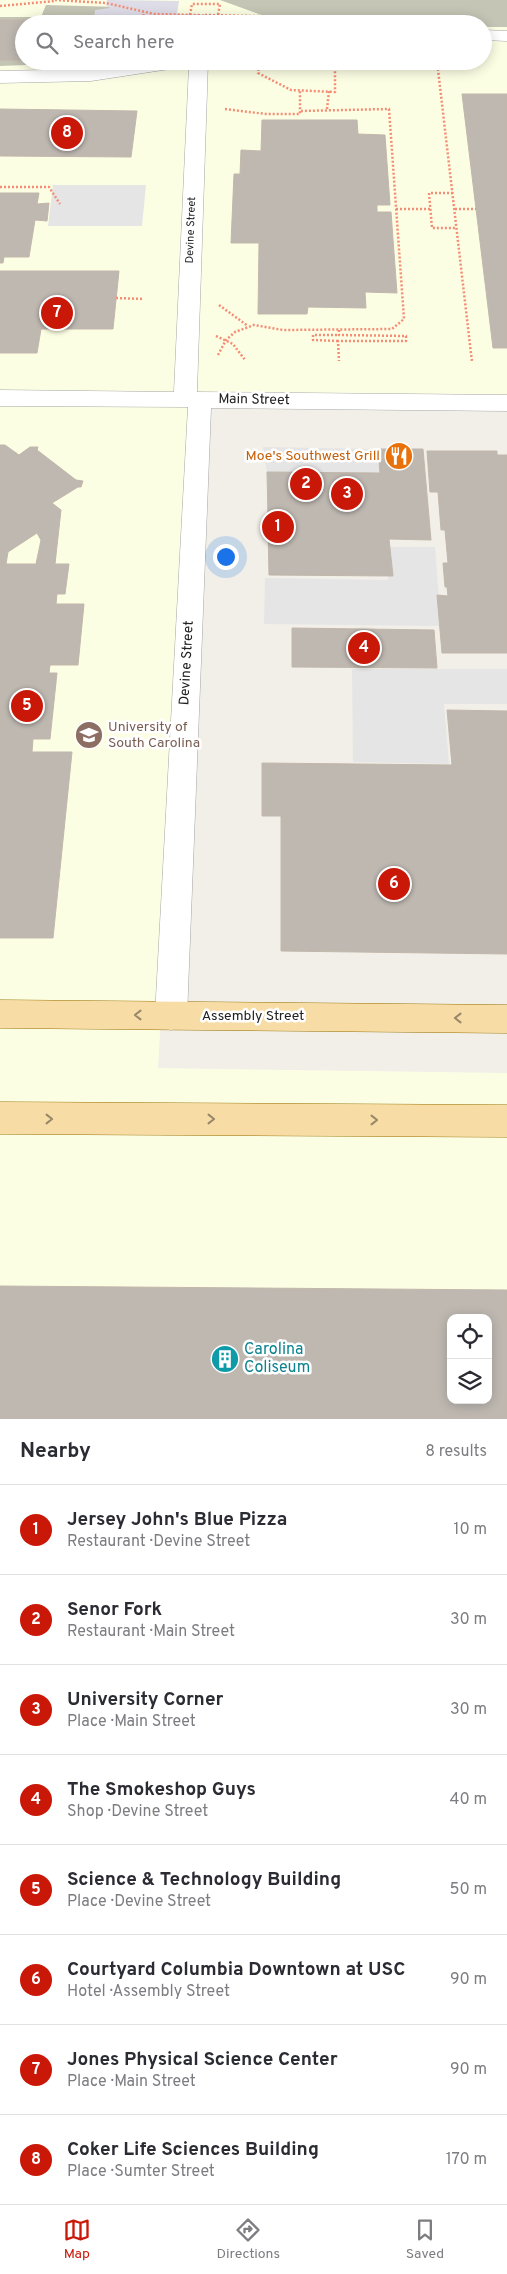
<!DOCTYPE html>
<html lang="en">
<head>
<meta charset="utf-8">
<style>
	body { margin:0; font-family:Overpass,sans-serif; background:#f7f7f7; color:#2b2b33 }
	.controls { position:absolute; right:15px; bottom:15px; display:grid; overflow:hidden; border-radius:10px; box-shadow:0 2px 12px #0003 }
	.controls button { width:45px; height:45px; display:grid; place-items:center; padding:0; border:0; border-bottom:1px solid #e1e1e2; background:#fff; color:#2b2b33; font:25px sans-serif }
	.you { position:absolute; left:225px; top:556px; width:18px; height:18px; margin:-12px; border:4px solid #fff; border-radius:50%; background:#1a73e8; box-shadow:0 0 0 8px #1a73e833 }
	.badge { display:grid; place-items:center; width:32px; height:32px; border-radius:50%; background:#ca1808; color:#fff; font-size:16px; font-weight:700 }
	.pin { position:absolute; translate:-50% -50%; border:2px solid #fff; box-shadow:0 1px 5px #0006 }
	.list { margin:0; padding:0; list-style:none }
	h2 { display:flex; justify-content:space-between; align-items:center; height:65px; margin:0; padding:0 20px; font-size:21px }
	h2 small { font-size:16px; font-weight:400; color:#7c7c81 }
	.list li { display:grid; grid-template-columns:32px 1fr auto; gap:15px; align-items:center; box-sizing:border-box; height:90px; padding:0 20px; border-top:1px solid #e1e1e2 }
	.list b { display:block; font-size:19px; white-space:nowrap }
	.list p { margin:0; font-size:16px; white-space:nowrap; color:#7c7c81 }
	.list em { font-size:16px; font-style:normal; color:#7c7c81 }
	.icon { flex:none; width:28px; height:28px; fill:none; stroke:currentColor; stroke-width:2; stroke-linecap:round; stroke-linejoin:round }
	.map { position:relative; flex:none; width:507px; height:1419px; overflow:hidden }
	.search { position:absolute; background:#fff; box-shadow:0 2px 12px #0003; left:15px; right:15px; top:15px; height:55px; display:flex; align-items:center; gap:12px; box-sizing:border-box; padding:0 18px; border-radius:28px; color:#7c7c81; font-size:19px }
	.sheet { height:785px; background:#fff }
	nav { display:flex; justify-content:space-around; align-items:center; box-sizing:border-box; height:70px; border-top:1px solid #e1e1e2; background:#fff; font-size:14px; color:#7c7c81 }
	nav a { display:grid; justify-items:center; gap:2px }
	nav .on { color:#ca1808 }
	.map>svg:first-child { display:block }
</style>
</head>
<body>
<div class="map">
<svg width="507" height="1419" viewBox="0 0 507 1419">
	<rect width="100%" height="100%" fill="#f1efe8"/>
	<path fill="#fcfee4" fill-rule="evenodd" d="M0 0H507V401L198 399 158 1068 507 1073V1419H0ZM24 24H483V61H24ZM451 1318H488V1400H451Z"/>
	<g fill="#c4c5b4">
		<polygon points="220,0 507,0 507,27 483,27 483,24 286,24"/>
		<polygon points="46,5 118,7 139,13 221,17 219,24 24,24 24,61 130,61 0,66 0,17 41,17"/>
	</g>
	<g fill="#e5e5e5">
		<polygon points="53,185 146,185 142,226 48,226"/>
		<polygon points="263,447 378,449 380,473 267,472"/>
		<polygon points="387,547 435,547 441,626 264,624 265,578 388,580"/>
		<polygon points="352,669 507,669 507,704 444,704 449,764 353,762"/>
	</g>
	<polygon fill="#dddce7" points="107,0 179,1 177,14 278,16 278,20 274,24 217,24 209,19 199,18 185,24 126,24 116,19 94,19 95,10 110,8 106,5"/>
	<g fill="#beb8b1" stroke="#c2b7ab" fill-rule="evenodd">
		<polygon points="0,20 86,20 86,23 97,23 24,24 24,60 0,60"/>
		<polygon points="462,94 507,94 507,348 493,348"/>
		<polygon points="0,109 137,111 131,157 0,156"/>
		<polygon points="262,120 357,120 358,134 385,135 390,205 377,205 377,212 391,212 397,293 365,292 366,308 308,307 307,314 258,314 259,243 231,243 234,174 240,174 241,150 261,151"/>
		<polygon points="0,193 39,193 37,204 49,203 47,221 35,220 29,257 4,257 3,263 0,263"/>
		<polygon points="0,271 119,271 113,329 41,329 37,353 0,353"/>
		<path d="M0 445H5L19 455 30 447H38L37 450 76 480 83 481 81 487H78L52 503 61 510 55 564H69L65 594H57L56 604H84L78 665H50L49 673H57L50 739H33L32 752H72L53 938H0ZM37 533 41 540 36 564H6L8 552Z"/>
		<polygon points="378,449 423,449 431,540 389,539 393,576 269,575 268,530 264,523 268,516 267,472 380,473"/>
		<polygon points="427,451 497,451 497,455 507,455 507,653 442,653 437,595 448,596 447,587 445,587 443,563 448,563 445,530 441,530 438,492 430,492"/>
		<polygon points="292,628 434,630 437,668 292,667"/>
		<polygon points="447,710 507,711 507,954 281,951 281,816 262,816 262,763 452,765"/>
		<path d="M0 1286 507 1290V1419H0ZM451 1318H488V1400H451Z"/>
	</g>
	<g fill="none" stroke-linecap="round" stroke-linejoin="round">
		<defs>
			<g id="minor">
				<polygon points="483,30 507,31 507,41 483,40"/>
				<polygon points="146,61 208,61 197,392 507,395 507,411 211,408 187,1016 182,1026 171,1030 160,1026 155,1016 188,407 0,406 0,390 174,392 189,66 91,81 0,83 0,71 91,69"/>
			</g>
			<g id="major">
				<polygon points="0,1000 507,1005 507,1033 0,1028"/>
				<polygon points="0,1102 507,1105 507,1137 0,1134"/>
			</g>
		</defs>
		<use href="#minor" stroke="#a5a5a5" stroke-width="1"/>
		<use href="#major" stroke="#987406" stroke-width="1"/>
		<g stroke="#f48d75" stroke-width="2.5" stroke-dasharray="2 2" stroke-linecap="butt">
			<polyline points="55,0 106,3 154,14 198,15"/>
			<polyline points="0,6 55,1"/>
			<polyline points="190,15 192,4 220,4 218,15"/>
			<polyline points="198,15 212,17 221,24"/>
			<polyline points="205,15 303,17"/>
			<polyline points="263,16 263,24"/>
			<polyline points="142,24 144,12"/>
			<polyline points="178,24 190,16"/>
			<polyline points="437,61 472,362"/>
			<polyline points="259,65 258,73 291,90 335,92 335,67"/>
			<polyline points="225,109 266,114 300,114 300,91"/>
			<polyline points="327,109 329,91"/>
			<polyline points="0,187 49,187 60,204"/>
			<polyline points="453,193 429,193 432,228 456,228"/>
			<polyline points="396,209 431,209"/>
			<polyline points="455,209 476,209"/>
			<polyline points="116,298 144,299"/>
			<polyline points="219,305 248,326"/>
			<polyline points="339,330 339,335 406,336 406,341 338,341 339,361"/>
			<polyline points="216,336 233,344 245,360"/>
			<polyline points="338,341 313,340 313,335 339,335"/>
			<polyline points="218,355 226,340 235,332 254,325 283,330 392,329 404,319 389,109 300,111"/>
		</g>
		<use href="#minor" fill="#fff" fill-rule="evenodd"/>
		<use href="#major" fill="#f8dca5" fill-rule="evenodd"/>
	</g>
	<defs><path id="oneway-chevron" d="M-2-3.5L2.5 0L-2 3.5" fill="none" stroke-width="1.6" stroke-linecap="round" stroke-linejoin="round" transform="scale(1.25)"/></defs>
	<g stroke="#97886a">
		<use href="#oneway-chevron" transform="translate(138 1015) rotate(-180)"/>
		<use href="#oneway-chevron" transform="translate(458 1018) rotate(-180)"/>
		<use href="#oneway-chevron" transform="translate(49 1119)"/>
		<use href="#oneway-chevron" transform="translate(211 1119)"/>
		<use href="#oneway-chevron" transform="translate(374 1120)"/>
	</g>
	<defs>
		<symbol id="restaurant-disc" viewBox="-11 -11 22 22"><circle r="9.5" fill="#e8710a" stroke="#fff"/><path d="M-5-6h1v4h1v-4h1v4h1v-4h1v5L-1.5 .5V6h-2V.5L-5-1ZM5-6V6H3V1.5H1.5Q1.5-4 5-6Z" fill="#fff"/></symbol>
		<symbol id="university-disc" viewBox="-11 -11 22 22"><circle r="9.5" fill="#8d6e63" stroke="#fff"/><path d="M0-5L7-2L0 1L-7-2ZM-4 1L0 2.5L4 1V4Q0 6-4 4Z" fill="#fff"/></symbol>
		<symbol id="building-disc" viewBox="-11 -11 22 22"><circle r="9.5" fill="#0f9aa8" stroke="#fff"/><path d="M-4-6H4V6H1V3H-1V6H-4ZM-2.5-4.3h1.7v1.8h-1.7ZM.8-4.3h1.7v1.8H.8ZM-2.5-1h1.7V.8h-1.7ZM.8-1h1.7V.8H.8Z" fill="#fff"/></symbol>
	</defs>
	<g fill-rule="evenodd">
		<use href="#restaurant-disc" x="383" y="440" width="32" height="32"/>
		<use href="#university-disc" x="73" y="719" width="32" height="32"/>
		<use href="#building-disc" x="209" y="1343" width="32" height="32"/>
	</g>
	<g text-anchor="middle" dominant-baseline="central" stroke-width="5" stroke-linejoin="round" paint-order="stroke">
		<g font-size="11" fill="#212121" stroke="#fff">
			<text transform="translate(191 230) rotate(-88)">Devine Street</text>
		</g>
		<g font-size="14" fill="#212121" stroke="#fff">
			<text transform="translate(254 400) rotate(1)">Main Street</text>
			<text transform="translate(187 663) rotate(-87)">Devine Street</text>
			<text x="253" y="1016">Assembly Street</text>
		</g>
		<g font-size="14" fill="#c56008" stroke="#fff" text-anchor="end">
			<text x="380" y="456">Moe's Southwest Grill</text>
		</g>
		<g font-size="14" fill="#785e54" stroke="#fff" text-anchor="start">
			<text x="108" y="727">University of<tspan x="108" dy="16">South Carolina</tspan></text>
		</g>
		<g font-size="16" fill="#0d838f" stroke="#fff" text-anchor="start">
			<text x="244" y="1350">Carolina<tspan x="244" dy="18">Coliseum</tspan></text>
		</g>
	</g>
</svg>
<div class="controls">
<button><svg class="icon" aria-label="locate" viewBox="0 0 24 24"><circle cx="12" cy="12" r="6"/><path d="M12 2v4M12 18v4M2 12h4M18 12h4"/></svg></button>
<button><svg class="icon" aria-label="layers" viewBox="0 0 24 24"><path d="M12 4l9 5-9 5-9-5zM3 14l9 5 9-5"/></svg></button>
</div>
<div class="you"></div>
<div class="pin badge" style="left:278px;top:527px">1</div>
<div class="pin badge" style="left:306px;top:484px">2</div>
<div class="pin badge" style="left:347px;top:494px">3</div>
<div class="pin badge" style="left:364px;top:648px">4</div>
<div class="pin badge" style="left:27px;top:706px">5</div>
<div class="pin badge" style="left:394px;top:884px">6</div>
<div class="pin badge" style="left:57px;top:313px">7</div>
<div class="pin badge" style="left:67px;top:133px">8</div>
<div class="search"><svg class="icon" aria-label="search" viewBox="0 0 24 24"><circle cx="10" cy="10" r="6"/><path d="M15 15l6 6"/></svg>Search here</div>
</div>
<section class="sheet">
<h2>Nearby<small>8 results</small></h2>
<ul class="list">
<li><span class="badge">1</span><div><b>Jersey John's Blue Pizza</b><p>Restaurant · Devine Street</p></div><em>10 m</em></li>
<li><span class="badge">2</span><div><b>Senor Fork</b><p>Restaurant · Main Street</p></div><em>30 m</em></li>
<li><span class="badge">3</span><div><b>University Corner</b><p>Place · Main Street</p></div><em>30 m</em></li>
<li><span class="badge">4</span><div><b>The Smokeshop Guys</b><p>Shop · Devine Street</p></div><em>40 m</em></li>
<li><span class="badge">5</span><div><b>Science &amp; Technology Building</b><p>Place · Devine Street</p></div><em>50 m</em></li>
<li><span class="badge">6</span><div><b>Courtyard Columbia Downtown at USC</b><p>Hotel · Assembly Street</p></div><em>90 m</em></li>
<li><span class="badge">7</span><div><b>Jones Physical Science Center</b><p>Place · Main Street</p></div><em>90 m</em></li>
<li><span class="badge">8</span><div><b>Coker Life Sciences Building</b><p>Place · Sumter Street</p></div><em>170 m</em></li>
</ul>
</section>
<nav>
<a class="on"><svg class="icon" aria-label="map" viewBox="0 0 24 24"><path d="M3 6l6-2 6 2 6-2v14l-6 2-6-2-6 2zM9 4v14M15 6v14"/></svg>Map</a>
<a><svg class="icon" aria-label="directions" viewBox="0 0 24 24"><path d="M12 3l9 9-9 9-9-9zM9 14v-3h6M13 9l2 2-2 2"/></svg>Directions</a>
<a><svg class="icon" aria-label="saved" viewBox="0 0 24 24"><path d="M7 4h10v16l-5-4-5 4z"/></svg>Saved</a>
</nav>
</body>
</html>
